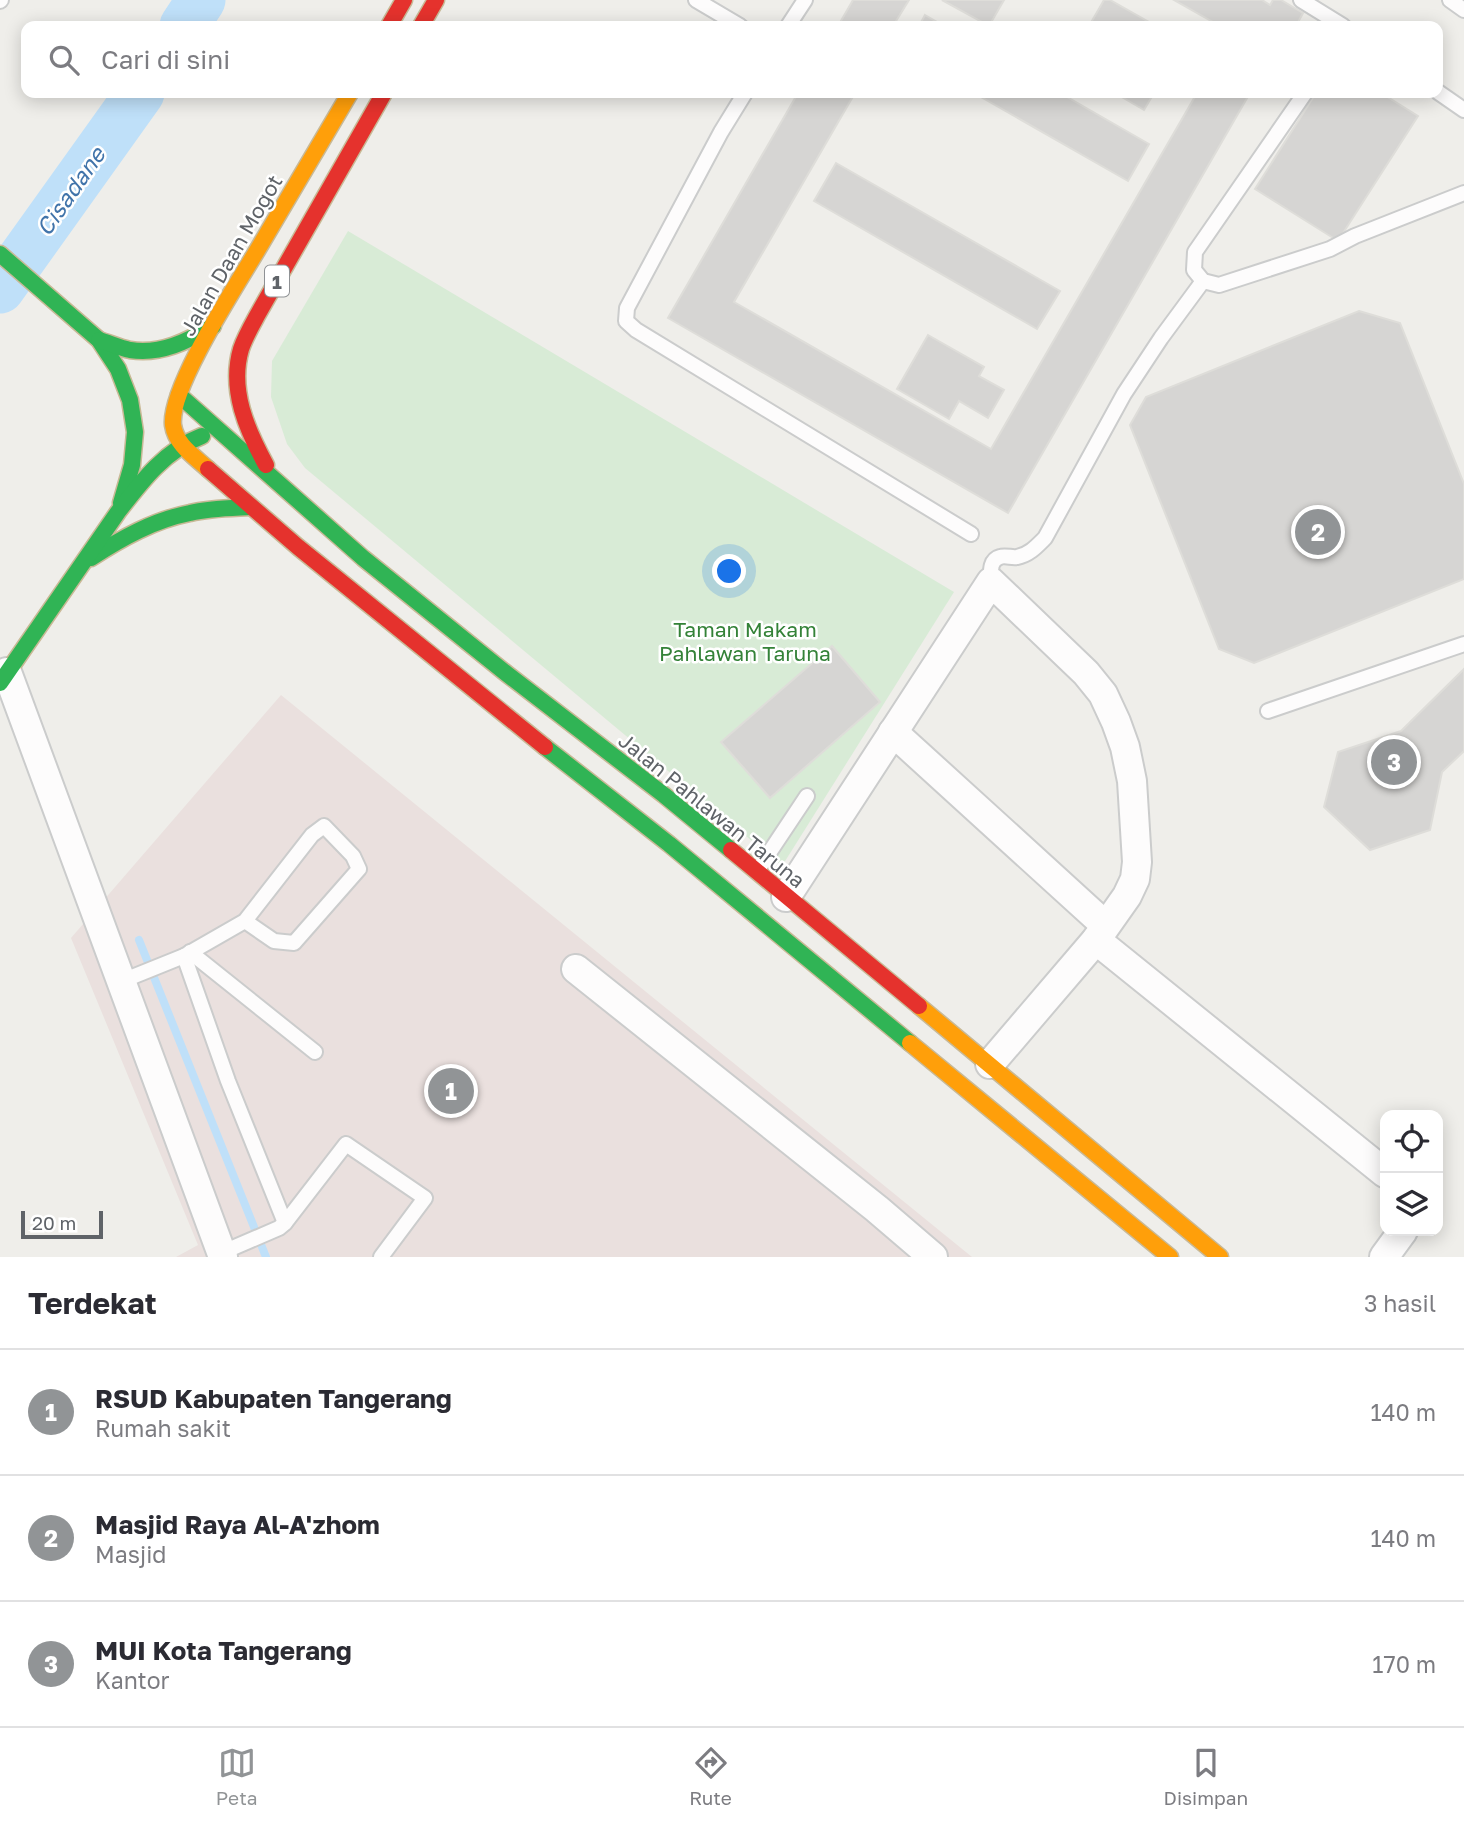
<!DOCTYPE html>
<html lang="id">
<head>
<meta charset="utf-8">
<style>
	body { margin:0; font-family:"Golos Text",sans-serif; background:#f7f7f7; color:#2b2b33 }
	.controls { position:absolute; right:21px; bottom:21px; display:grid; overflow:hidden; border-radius:14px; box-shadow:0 4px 18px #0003 }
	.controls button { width:63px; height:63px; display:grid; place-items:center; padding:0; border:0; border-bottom:2px solid #e1e1e2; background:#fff; color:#2b2b33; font:35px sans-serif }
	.scale { position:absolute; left:21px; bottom:18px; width:82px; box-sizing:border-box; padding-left:7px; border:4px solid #5f6368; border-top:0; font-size:19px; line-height:24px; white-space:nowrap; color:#5f6368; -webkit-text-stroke:5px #fff; paint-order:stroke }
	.you { position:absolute; left:730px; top:572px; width:24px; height:24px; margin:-18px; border:5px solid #fff; border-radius:50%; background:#1a73e8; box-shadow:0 0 0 10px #1a73e833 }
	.badge { display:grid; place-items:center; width:46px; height:46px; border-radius:50%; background:#919496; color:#fff; font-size:23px; font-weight:700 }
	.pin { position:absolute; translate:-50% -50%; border:4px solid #fff; box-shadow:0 2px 7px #0006 }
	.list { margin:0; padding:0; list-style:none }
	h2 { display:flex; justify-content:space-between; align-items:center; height:91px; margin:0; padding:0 28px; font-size:30px }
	h2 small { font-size:23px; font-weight:400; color:#7c7c81 }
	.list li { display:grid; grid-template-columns:46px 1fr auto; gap:21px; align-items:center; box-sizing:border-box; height:126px; padding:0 28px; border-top:2px solid #e1e1e2 }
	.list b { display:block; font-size:26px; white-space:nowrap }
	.list p { margin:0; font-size:23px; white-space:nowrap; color:#7c7c81 }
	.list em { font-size:23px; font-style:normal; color:#7c7c81 }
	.icon { flex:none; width:38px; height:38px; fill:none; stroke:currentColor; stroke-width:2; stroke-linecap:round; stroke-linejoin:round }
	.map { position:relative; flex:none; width:1464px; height:1257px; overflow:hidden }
	.search { position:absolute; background:#fff; box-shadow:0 4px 18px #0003; left:21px; right:21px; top:21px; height:77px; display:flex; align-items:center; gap:18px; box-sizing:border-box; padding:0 24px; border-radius:14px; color:#7c7c81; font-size:26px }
	.sheet { height:469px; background:#fff }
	nav { display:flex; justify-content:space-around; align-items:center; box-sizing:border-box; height:98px; border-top:2px solid #e1e1e2; background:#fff; font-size:19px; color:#7c7c81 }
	nav a { display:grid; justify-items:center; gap:4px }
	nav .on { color:#919496 }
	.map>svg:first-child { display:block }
</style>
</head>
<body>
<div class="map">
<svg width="1464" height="1257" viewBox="0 0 1464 1257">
	<rect width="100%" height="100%" fill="#efeeea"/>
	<polygon fill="#eae0de" points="281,695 972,1257 176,1257 198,1245 71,938"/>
	<polygon fill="#d8ebd6" points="348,231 954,592 782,866 305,468 287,444 271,397 272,361"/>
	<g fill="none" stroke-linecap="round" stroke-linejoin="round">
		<polyline stroke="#bfe0f9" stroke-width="8" points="139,940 266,1257"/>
		<g stroke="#bfe0f9" stroke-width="49">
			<polyline points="184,26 201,0"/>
			<polyline points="0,289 140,93"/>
		</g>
	</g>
	<g fill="#d6d5d3" stroke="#deddd9" stroke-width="2">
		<polygon points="853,0 909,0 893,26 838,26"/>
		<polygon points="942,0 1004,0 989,26"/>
		<polygon points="1104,0 1110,0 1156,26 1089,26"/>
		<polygon points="1174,0 1262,0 1270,5 1273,0 1281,0 1303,13 1296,26 1220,26"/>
		<polygon points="925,15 944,26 919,26"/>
		<polygon points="798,93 855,93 734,302 991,449 1197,93 1250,93 1008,513 668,318"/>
		<polygon points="974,93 1060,93 1149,144 1128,181"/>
		<polygon points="1115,93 1154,93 1144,110"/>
		<polygon points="1316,93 1381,93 1418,116 1338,241 1255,189"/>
		<polygon points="836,163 1060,291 1037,329 814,201"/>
		<polygon points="1359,311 1400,323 1464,484 1464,579 1254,663 1219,649 1130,425 1146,397"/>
		<polygon points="928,335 984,367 979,376 1004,390 988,418 959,401 949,419 897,389"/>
		<polygon points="832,646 880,702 770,798 721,742"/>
		<polygon points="1464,669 1464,751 1442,772 1430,830 1370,850 1324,807 1338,752 1401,731"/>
	</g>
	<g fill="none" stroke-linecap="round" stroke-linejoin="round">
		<defs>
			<g id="lane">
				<polyline points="696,0 740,26"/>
				<polyline points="1301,0 1343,26"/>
				<polyline points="1450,0 1464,10"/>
				<polyline points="0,1 1,0"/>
				<polyline points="788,26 805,0"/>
				<polyline points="1438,92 1464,110"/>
				<polyline points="745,93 721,132 627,308 626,321 636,330 971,534"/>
				<polyline points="1305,93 1195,252 1194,270 1203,281 1219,285 1330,249 1355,236 1464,193"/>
				<path d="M991 582C991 573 989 560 1000 557 1005 555 1012 558 1017 557 1029 555 1037 546 1045 538L1124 394 1161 338 1203 281"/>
				<polyline points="1268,711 1464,644"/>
				<polyline points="757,871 807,796"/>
				<polyline points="190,952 315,1052"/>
				<polyline points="184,956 228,1081 285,1223"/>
				<polyline points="122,981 184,956 245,921 312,835 324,826 353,856 359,869 294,943 274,941 245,921"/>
				<polyline points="221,1253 279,1228 285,1223 346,1144 425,1198 381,1257"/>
			</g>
			<g id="street">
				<polyline points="7,672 223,1257"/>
				<polyline points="893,732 1105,925"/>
				<polyline points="786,897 991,582 1086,673 1103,694 1116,722 1125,747 1132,781 1137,862 1135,879 1127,896 1096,940 990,1064"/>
				<polyline points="1096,940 1385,1173"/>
				<polyline points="576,969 877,1209 933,1257"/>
				<polyline points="1384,1257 1403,1231"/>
			</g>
			<g id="fast">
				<polyline points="0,254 99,340 118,369 130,400 135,432 132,465 121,503"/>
				<path d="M99 340C109 343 120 348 130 350 161 355 188 341 213 326"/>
				<polyline points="179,395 363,558 507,674 664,795 731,850"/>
				<path d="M91 558C122 538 154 520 190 513 210 508 230 508 250 507"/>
				<path d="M0 683 118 512C141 482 165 450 202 436"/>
				<polyline points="545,747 669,844 910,1043"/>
			</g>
			<g id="slow">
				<path d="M208 469C194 456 176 445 173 425 169 387 240 280 261 244 291 194 320 143 350 93"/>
				<polyline points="919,1006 1220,1257"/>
				<polyline points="910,1043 1170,1257"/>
			</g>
			<g id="jam">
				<polyline points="389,26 404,0"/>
				<polyline points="421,26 436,0"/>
				<path d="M266 465C247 430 229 390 241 349 245 337 252 325 258 314L384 93"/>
				<polyline points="208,469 298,547 545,747"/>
				<polyline points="731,850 919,1006"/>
			</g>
		</defs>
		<use href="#lane" stroke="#cbcccc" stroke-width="18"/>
		<use href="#street" stroke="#cbcccc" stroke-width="32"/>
		<use href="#fast" stroke="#c8b996" stroke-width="19"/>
		<use href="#slow" stroke="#c8b996" stroke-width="19"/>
		<use href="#jam" stroke="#c8b996" stroke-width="19"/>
		<use href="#lane" stroke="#fdfcfc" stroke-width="14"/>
		<use href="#street" stroke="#fdfcfc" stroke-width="28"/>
		<use href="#fast" stroke="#30b455" stroke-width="16"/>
		<use href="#slow" stroke="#ff9f0a" stroke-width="16"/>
		<use href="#jam" stroke="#e5322d" stroke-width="16"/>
	</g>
	<g text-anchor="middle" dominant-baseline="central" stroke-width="5" stroke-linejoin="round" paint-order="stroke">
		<rect fill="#fff" stroke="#8f9295" stroke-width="2" x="265" y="265.5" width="24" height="31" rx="5"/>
		<g font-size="19" font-weight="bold" fill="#5f6368">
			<text x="277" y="281">1</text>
		</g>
		<g font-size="21" fill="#5f6368" stroke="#fff">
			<text transform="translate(231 255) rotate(-60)">Jalan Daan Mogot</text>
			<text transform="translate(712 810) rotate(39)">Jalan Pahlawan Taruna</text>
		</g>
		<g font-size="21" fill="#348238" stroke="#fff">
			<text x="745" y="629">Taman Makam<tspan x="745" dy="24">Pahlawan Taruna</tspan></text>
		</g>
		<g font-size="23" font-style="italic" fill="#4174aa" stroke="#fff">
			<text transform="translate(70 191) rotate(-55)">Cisadane</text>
		</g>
	</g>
</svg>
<div class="controls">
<button><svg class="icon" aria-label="locate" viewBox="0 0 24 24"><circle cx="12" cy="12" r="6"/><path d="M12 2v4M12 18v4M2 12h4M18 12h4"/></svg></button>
<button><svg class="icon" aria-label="layers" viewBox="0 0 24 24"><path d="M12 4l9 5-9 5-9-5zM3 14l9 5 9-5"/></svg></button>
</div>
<div class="scale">20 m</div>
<div class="you"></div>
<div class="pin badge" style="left:451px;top:1091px">1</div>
<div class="pin badge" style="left:1318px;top:532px">2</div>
<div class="pin badge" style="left:1394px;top:762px">3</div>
<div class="search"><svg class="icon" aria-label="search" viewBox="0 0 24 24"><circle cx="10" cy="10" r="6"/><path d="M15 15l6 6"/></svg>Cari di sini</div>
</div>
<section class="sheet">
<h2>Terdekat<small>3 hasil</small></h2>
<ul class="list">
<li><span class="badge">1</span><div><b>RSUD Kabupaten Tangerang</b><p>Rumah sakit</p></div><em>140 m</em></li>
<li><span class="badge">2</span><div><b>Masjid Raya Al-A'zhom</b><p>Masjid</p></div><em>140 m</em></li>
<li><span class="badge">3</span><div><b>MUI Kota Tangerang</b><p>Kantor</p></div><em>170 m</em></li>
</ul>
</section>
<nav>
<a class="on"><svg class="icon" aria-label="map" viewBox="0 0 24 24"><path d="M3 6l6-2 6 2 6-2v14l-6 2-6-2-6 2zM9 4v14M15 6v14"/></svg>Peta</a>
<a><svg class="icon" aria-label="directions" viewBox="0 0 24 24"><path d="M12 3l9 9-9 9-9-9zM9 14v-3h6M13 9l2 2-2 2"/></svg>Rute</a>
<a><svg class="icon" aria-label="saved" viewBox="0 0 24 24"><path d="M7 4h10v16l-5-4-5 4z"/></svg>Disimpan</a>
</nav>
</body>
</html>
